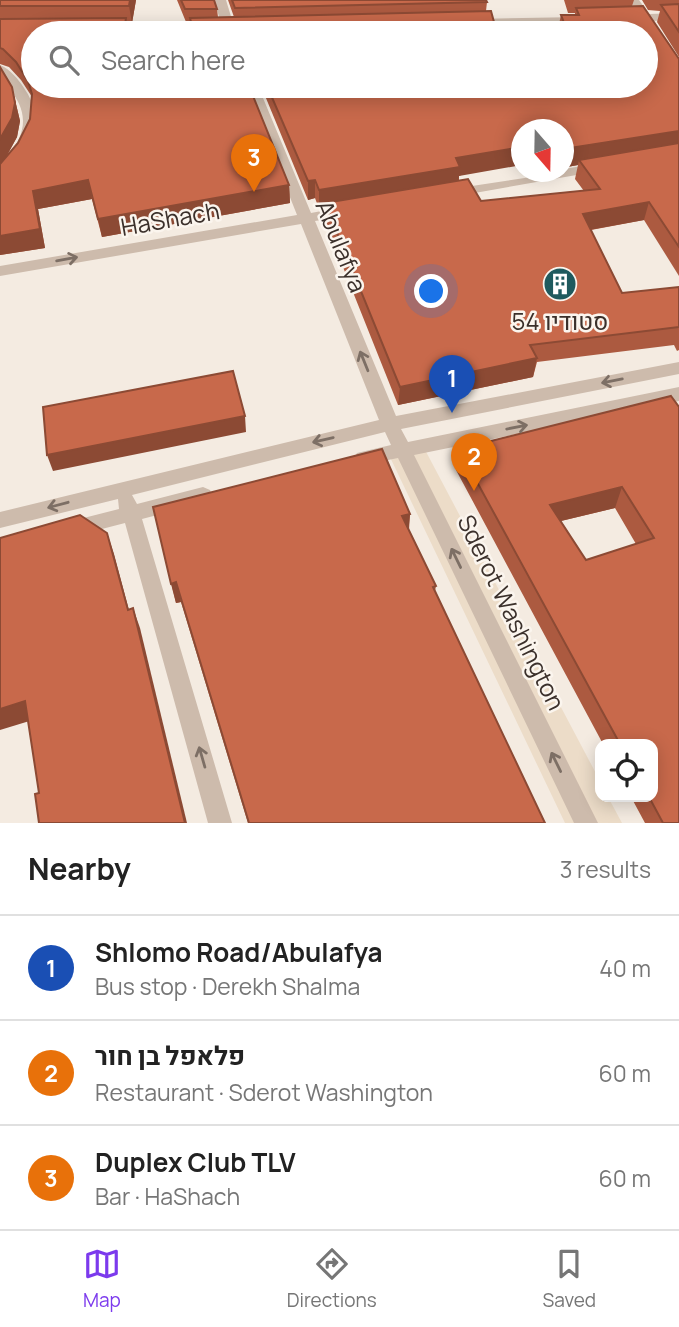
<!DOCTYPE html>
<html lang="en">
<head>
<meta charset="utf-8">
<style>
	body { margin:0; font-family:Manrope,Heebo,sans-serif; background:#f6f6f6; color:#222 }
	.controls { position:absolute; right:21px; bottom:21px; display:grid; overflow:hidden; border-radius:14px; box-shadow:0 4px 18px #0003 }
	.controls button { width:63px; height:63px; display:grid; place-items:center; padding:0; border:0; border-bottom:2px solid #e0e0e0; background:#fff; color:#222; font:35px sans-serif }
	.compass { position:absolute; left:511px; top:119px; width:63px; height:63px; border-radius:50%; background:#fff; box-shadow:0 4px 18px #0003; rotate:160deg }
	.you { position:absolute; left:432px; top:292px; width:24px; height:24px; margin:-18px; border:5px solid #fff; border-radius:50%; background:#1a73e8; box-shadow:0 0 0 10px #1a73e833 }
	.badge { display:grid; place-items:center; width:46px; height:46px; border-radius:50%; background:#7c3aed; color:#fff; font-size:23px; font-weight:700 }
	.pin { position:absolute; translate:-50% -58px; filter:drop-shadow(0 2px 4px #0008) }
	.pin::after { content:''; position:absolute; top:37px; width:24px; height:21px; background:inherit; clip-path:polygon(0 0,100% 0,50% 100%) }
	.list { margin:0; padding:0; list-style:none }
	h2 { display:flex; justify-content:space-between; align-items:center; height:91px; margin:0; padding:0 28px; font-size:30px }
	h2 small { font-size:23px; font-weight:400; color:#767676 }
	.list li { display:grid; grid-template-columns:46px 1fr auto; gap:21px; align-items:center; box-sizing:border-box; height:105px; padding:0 28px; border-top:2px solid #e0e0e0 }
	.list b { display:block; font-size:26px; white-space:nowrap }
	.list p { margin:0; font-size:23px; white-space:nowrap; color:#767676 }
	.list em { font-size:23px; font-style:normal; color:#767676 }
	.icon { flex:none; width:38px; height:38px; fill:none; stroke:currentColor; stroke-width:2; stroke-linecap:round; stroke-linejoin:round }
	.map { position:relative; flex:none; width:679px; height:823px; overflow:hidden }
	.search { position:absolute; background:#fff; box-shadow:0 4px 18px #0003; left:21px; right:21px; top:21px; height:77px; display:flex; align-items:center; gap:18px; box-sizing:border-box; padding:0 24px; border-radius:38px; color:#767676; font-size:26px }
	.sheet { height:406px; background:#fff }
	nav { display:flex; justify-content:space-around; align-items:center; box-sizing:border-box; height:98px; border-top:2px solid #e0e0e0; background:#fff; font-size:19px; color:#767676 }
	nav a { display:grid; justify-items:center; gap:4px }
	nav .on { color:#7c3aed }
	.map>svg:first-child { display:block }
</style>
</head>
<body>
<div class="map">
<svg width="679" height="823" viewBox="0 0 679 823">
	<rect width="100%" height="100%" fill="#f4ebe1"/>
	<polygon fill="#ecdcc8" points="423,446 600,781 600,797 608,797 622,823 565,823 388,453"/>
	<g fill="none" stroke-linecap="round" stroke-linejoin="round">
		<g fill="#cdbbac" fill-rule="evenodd">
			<polygon points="214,0 226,0 236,33 224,33"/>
			<polygon points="627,0 639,0 649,14 679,13 679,19 653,21 657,26 651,30 642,22 623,21 623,17 638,15"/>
			<polygon points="581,17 587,20 585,22 473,27 467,23 473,19"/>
			<path d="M0 65C10 69 18 79 24 88 48 122 29 153 5 181L0 182C0 160 23 145 23 121 23 96 0 85 0 65Z"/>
			<polygon points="246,86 258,86 311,213 348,206 355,211 348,216 315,221 396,416 679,362 679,374 401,429 408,442 679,387 679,401 414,455 598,823 574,823 398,458 363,465 357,463 354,458 357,453 391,445 385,432 132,495 137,504 203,487 210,490 212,495 210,500 203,503 142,519 232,823 208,823 125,523 71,537 64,535 61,529 64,523 119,509 118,499 0,528 0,512 379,420 301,224 0,276 0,266 297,215"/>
			<polygon points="600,163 607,167 605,170 452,197 445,193 452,189 564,172 564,169"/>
		</g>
	</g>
	<g fill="#ac5a40" fill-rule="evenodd">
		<polygon points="0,0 136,0 132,23 127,23 128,25 186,22 177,0 214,0 217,9 218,17 234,17 228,0 486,0 487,2 486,11 33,33 289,185 290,203 102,237 92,199 38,209 45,248 0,255 0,67 12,87 20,121 17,137 4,161 18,143 30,119 32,97 21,80 9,67 0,64"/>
		<path d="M564 0H634L632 6 679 59V276L644 220 591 230 622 293 679 287V350L677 351 674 345 537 362 533 377 398 405 325 222V208L319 209 315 198 308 200 261 86H646V33H557L561 15H575V13H568ZM564 130V162L567 167 578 165 575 179 584 191 481 201 459 181V176Z"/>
		<polygon points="642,0 679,0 679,57 657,22 660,11 648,10"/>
		<path d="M679 407V823H645L631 797H653V744H603L456 470 459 449ZM615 508 636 544 586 560 561 521Z"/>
		<polygon points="153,507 410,514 409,530 436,586 435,591 545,823 248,823 181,602 176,603"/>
	</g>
	<g fill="#8c4a34">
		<polygon points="130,0 136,0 132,23 129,6"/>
		<polygon points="12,87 20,121 17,137 1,166 0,173 0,139"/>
		<polygon points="679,131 679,148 579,160 578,165 567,167 570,148"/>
		<polygon points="522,147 522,165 459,176 458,185 325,203 325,208 319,209 319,190 456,158"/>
		<polygon points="88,180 92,199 38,209 45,248 0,255 0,236 33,191"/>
		<polygon points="315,180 315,198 308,200 308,181"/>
		<polygon points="289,185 290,203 102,237 98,219"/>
		<polygon points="649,202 644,220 578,232 583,214"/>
		<polygon points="537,358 533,377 398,405 400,387"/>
		<polygon points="245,416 246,432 53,471 47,455"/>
		<polygon points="622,487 615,508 544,525 550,505"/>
		<polygon points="410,514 408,534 402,516"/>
		<polygon points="107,533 114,554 134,629 128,610"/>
		<polygon points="176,582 181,602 176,603 171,584"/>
		<polygon points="133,608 140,628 187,823 185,823"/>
		<polygon points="25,701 36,719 0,730 0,709"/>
	</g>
	<g fill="#c8694b" stroke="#8c4a34" stroke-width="2" fill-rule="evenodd">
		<polygon points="0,0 130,0 129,6 0,6"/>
		<polygon points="181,0 214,0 217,9 185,9"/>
		<polygon points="232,0 486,0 487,2 235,8"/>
		<polygon points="679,4 679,32 661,5"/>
		<polygon points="643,6 679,59 679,131 570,148 565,140 564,140 564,130 522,130 522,147 456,158 460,167 319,190 315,180 308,181 267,86 646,86 646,33 568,33 561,15 579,15 576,8"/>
		<polygon points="491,11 497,33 33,33 33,86 249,86 289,185 98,219 88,180 33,191 40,229 0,236 0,164 18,143 30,119 32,94 28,81 16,62 3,49 0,48 0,19 126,18 125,25 191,22 190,18"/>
		<polygon points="0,67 12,87 15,103 12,118 0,139"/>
		<polygon points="679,143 679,247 649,202 583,214 622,293 679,287 679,327 530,345 537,358 400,387 325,203 468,179 481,201 600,189 579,160"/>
		<polygon points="233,371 245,416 47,455 43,407"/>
		<path d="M671 396 679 407V823H663L649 797H653V744H620L459 449ZM622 487 654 538 586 560 550 505Z"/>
		<polygon points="382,449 410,514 402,516 436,586 433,587 545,823 249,823 176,582 171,584 153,507"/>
		<polygon points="80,515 107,533 128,610 133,608 185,823 39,823 35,794 39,793 25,701 0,709 0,538"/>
	</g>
	<defs><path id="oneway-shaft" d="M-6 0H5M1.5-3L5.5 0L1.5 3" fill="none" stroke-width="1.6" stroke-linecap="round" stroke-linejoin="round" transform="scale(1.75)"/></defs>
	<g stroke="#7d6f65">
		<use href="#oneway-shaft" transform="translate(67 259) rotate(-10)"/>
		<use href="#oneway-shaft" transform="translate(364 361) rotate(-112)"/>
		<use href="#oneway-shaft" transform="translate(612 381) rotate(169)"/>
		<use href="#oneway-shaft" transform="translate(517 427) rotate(-11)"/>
		<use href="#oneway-shaft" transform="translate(323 440) rotate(167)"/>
		<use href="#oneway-shaft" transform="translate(58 505) rotate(165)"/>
		<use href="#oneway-shaft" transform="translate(456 558) rotate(-116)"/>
		<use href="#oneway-shaft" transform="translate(202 757) rotate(-106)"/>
		<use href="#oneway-shaft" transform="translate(556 762) rotate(-116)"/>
	</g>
	<defs>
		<symbol id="building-disc" viewBox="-11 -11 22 22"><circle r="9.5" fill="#1f5a5e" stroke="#fbf5ee"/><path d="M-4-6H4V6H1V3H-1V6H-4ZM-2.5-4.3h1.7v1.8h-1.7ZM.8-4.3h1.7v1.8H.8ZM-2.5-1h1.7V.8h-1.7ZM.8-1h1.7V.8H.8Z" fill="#fff"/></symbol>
	</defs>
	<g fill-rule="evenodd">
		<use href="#building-disc" x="541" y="265" width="38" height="38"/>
	</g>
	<g text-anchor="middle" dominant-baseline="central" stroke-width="5" stroke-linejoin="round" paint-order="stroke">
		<g font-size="24" fill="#3b302b" stroke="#fbf5ee">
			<text transform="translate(170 218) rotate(-10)">HaShach</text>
			<text transform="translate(342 246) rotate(68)">Abulafya</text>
			<text transform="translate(512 612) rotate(64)">Sderot Washington</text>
		</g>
		<g font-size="24" fill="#3b302b" stroke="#fbf5ee">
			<text x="560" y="320">סטודיו 54</text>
		</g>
	</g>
</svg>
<div class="controls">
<button><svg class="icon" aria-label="locate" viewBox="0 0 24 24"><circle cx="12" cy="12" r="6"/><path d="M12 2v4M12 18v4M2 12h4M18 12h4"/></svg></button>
</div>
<svg class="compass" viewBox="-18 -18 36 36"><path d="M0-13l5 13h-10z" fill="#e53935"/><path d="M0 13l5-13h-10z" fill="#767676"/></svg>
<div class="you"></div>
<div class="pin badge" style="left:452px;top:413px;background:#1a4fb4">1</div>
<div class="pin badge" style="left:474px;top:491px;background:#e8710a">2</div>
<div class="pin badge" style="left:254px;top:192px;background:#e8710a">3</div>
<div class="search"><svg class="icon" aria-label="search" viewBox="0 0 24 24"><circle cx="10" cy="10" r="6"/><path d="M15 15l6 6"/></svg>Search here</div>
</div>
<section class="sheet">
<h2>Nearby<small>3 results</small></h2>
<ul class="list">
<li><span class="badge" style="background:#1a4fb4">1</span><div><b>Shlomo Road/Abulafya</b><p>Bus stop · Derekh Shalma</p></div><em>40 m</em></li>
<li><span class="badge" style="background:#e8710a">2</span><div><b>פלאפל בן חור</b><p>Restaurant · Sderot Washington</p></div><em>60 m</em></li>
<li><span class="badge" style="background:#e8710a">3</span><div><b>Duplex Club TLV</b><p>Bar · HaShach</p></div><em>60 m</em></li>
</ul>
</section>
<nav>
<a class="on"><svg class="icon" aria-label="map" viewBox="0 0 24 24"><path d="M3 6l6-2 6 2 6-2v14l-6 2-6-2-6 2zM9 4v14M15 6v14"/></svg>Map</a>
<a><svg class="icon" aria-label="directions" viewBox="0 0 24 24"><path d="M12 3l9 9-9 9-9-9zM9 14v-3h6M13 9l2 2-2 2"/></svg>Directions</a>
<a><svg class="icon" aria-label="saved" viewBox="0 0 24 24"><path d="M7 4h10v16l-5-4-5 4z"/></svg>Saved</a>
</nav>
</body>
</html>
